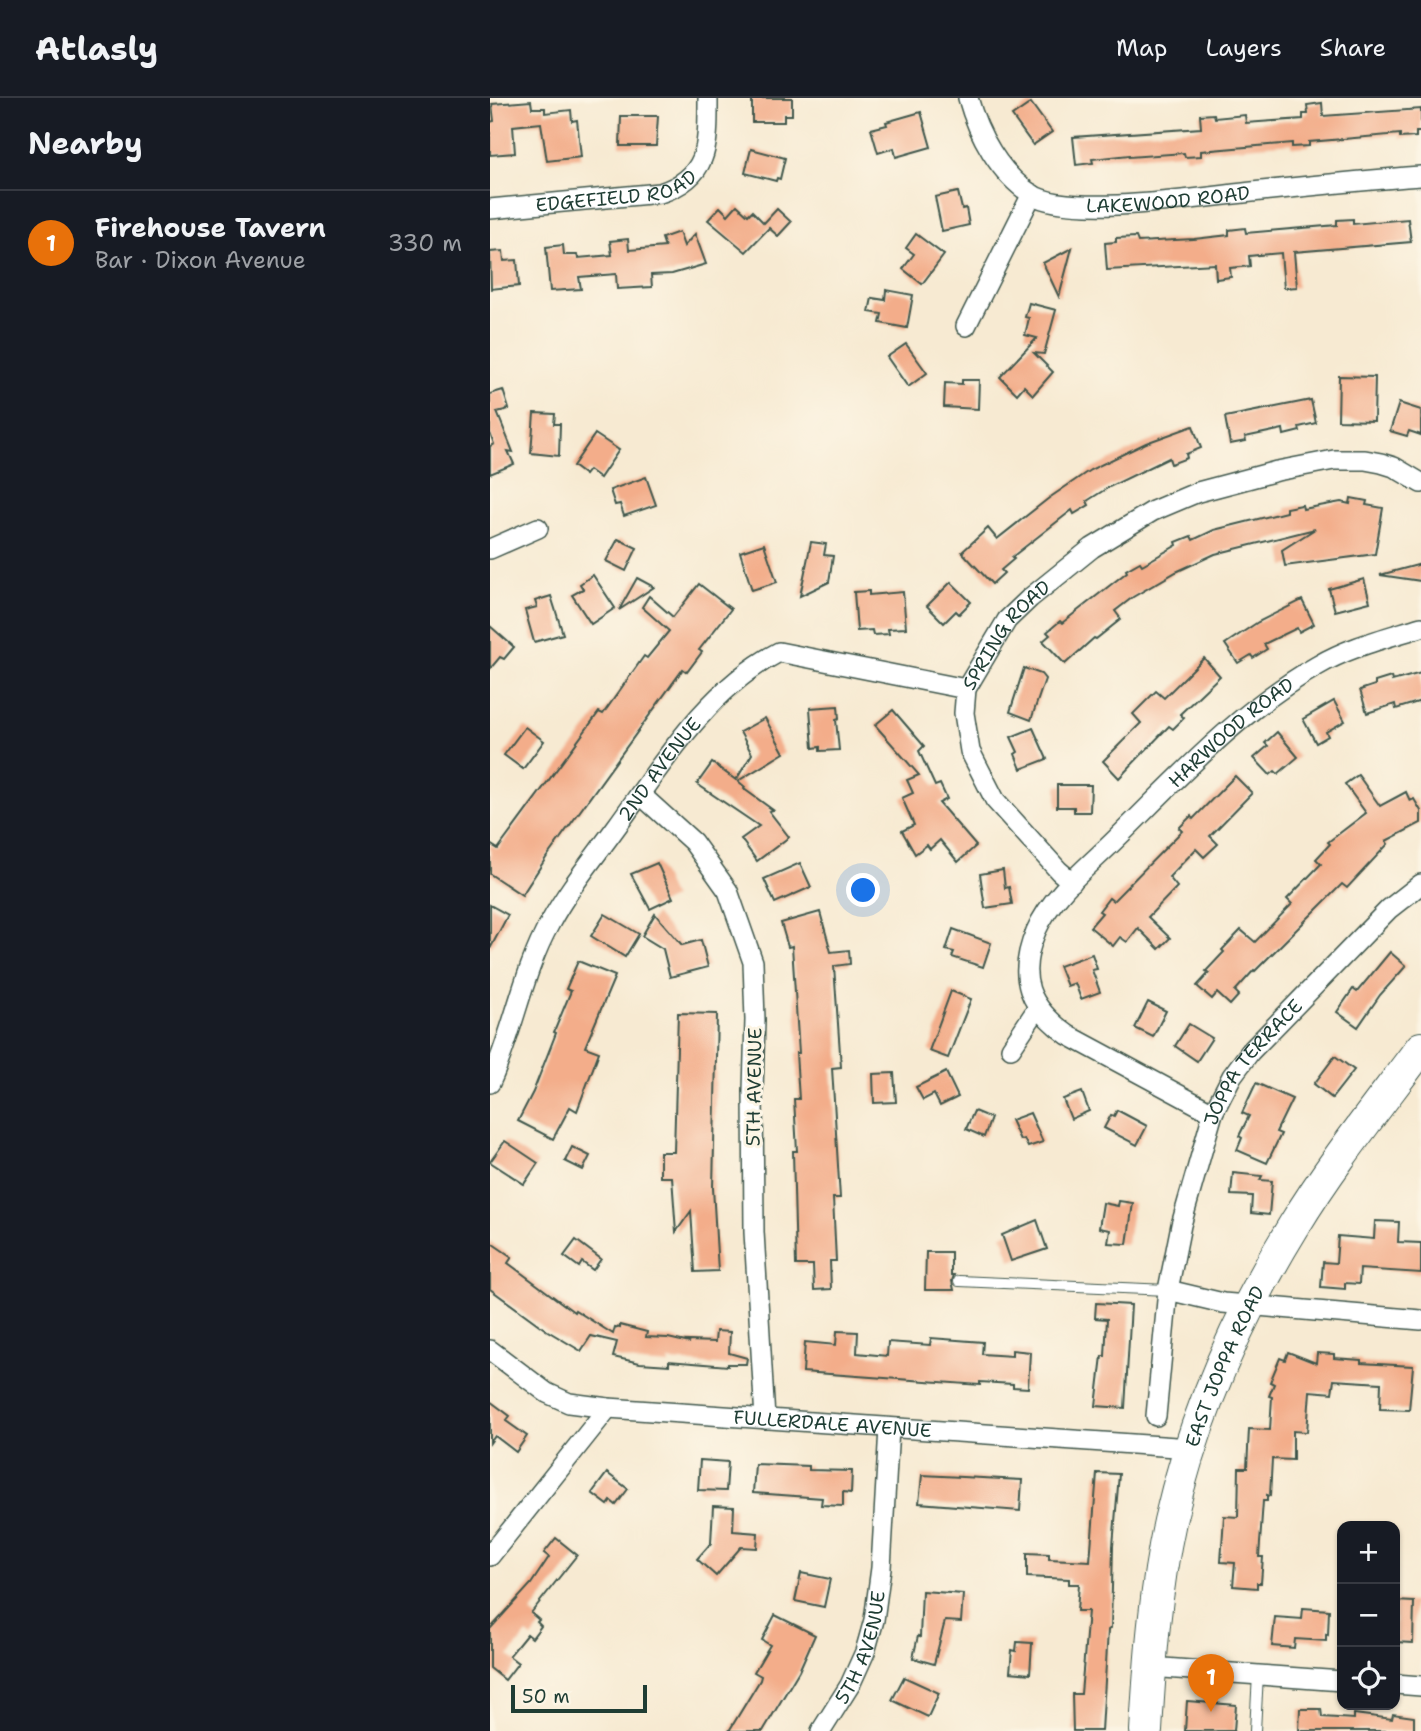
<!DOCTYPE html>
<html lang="en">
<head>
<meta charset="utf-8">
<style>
	body { margin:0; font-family:"Shantell Sans",sans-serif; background:#20242c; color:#f1f3f6 }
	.controls { position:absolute; right:21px; bottom:21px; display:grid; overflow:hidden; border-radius:14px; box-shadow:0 2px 5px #0004 }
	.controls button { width:63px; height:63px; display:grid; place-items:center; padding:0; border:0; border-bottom:2px solid #363941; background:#171b24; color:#f1f3f6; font:35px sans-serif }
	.scale { position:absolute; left:21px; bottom:18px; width:136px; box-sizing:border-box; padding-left:7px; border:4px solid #1f3d34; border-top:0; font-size:19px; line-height:24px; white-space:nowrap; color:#1f3d34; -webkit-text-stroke:5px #fcf5e5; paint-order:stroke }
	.you { position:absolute; left:374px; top:793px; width:24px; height:24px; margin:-18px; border:5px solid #fff; border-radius:50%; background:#1a73e8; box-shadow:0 0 0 10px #1a73e833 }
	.badge { display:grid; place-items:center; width:46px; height:46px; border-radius:50%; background:#8c9099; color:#fff; font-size:23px; font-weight:700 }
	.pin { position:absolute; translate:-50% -58px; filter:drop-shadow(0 2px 4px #0008) }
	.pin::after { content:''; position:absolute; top:37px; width:24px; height:21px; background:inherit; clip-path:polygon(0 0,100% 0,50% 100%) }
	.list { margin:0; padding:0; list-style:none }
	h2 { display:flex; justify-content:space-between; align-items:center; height:91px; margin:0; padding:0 28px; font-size:30px }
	h2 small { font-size:23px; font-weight:400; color:#9ea1a6 }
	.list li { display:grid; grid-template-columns:46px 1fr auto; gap:21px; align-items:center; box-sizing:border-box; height:105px; padding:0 28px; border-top:2px solid #363941 }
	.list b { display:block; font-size:26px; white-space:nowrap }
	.list p { margin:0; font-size:23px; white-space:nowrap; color:#9ea1a6 }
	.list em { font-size:23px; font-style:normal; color:#9ea1a6 }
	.icon { flex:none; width:38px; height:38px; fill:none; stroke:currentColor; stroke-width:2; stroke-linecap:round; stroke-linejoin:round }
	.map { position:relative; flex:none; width:931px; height:1633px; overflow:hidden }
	header { display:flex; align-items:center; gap:42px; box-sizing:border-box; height:98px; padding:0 35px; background:#171b24; border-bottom:2px solid #363941 }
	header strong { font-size:33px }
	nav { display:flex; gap:38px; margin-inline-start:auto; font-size:24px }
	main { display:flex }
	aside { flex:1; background:#171b24 }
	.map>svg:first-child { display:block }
</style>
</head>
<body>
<header>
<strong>Atlasly</strong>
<nav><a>Map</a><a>Layers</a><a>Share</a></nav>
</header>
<main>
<aside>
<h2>Nearby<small></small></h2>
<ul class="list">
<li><span class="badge" style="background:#e8710a">1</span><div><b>Firehouse Tavern</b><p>Bar · Dixon Avenue</p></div><em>330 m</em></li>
</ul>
</aside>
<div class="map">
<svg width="931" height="1633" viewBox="0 0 931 1633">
	<rect width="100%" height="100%" fill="#fcf5e5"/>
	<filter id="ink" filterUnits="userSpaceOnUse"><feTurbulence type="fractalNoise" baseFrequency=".0143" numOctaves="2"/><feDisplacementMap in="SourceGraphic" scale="14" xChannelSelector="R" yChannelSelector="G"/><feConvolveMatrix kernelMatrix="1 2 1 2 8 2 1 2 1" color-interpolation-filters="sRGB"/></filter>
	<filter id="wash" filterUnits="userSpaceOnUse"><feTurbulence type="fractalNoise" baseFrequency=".00686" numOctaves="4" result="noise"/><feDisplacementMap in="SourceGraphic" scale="28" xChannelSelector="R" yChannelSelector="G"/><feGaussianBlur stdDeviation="1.57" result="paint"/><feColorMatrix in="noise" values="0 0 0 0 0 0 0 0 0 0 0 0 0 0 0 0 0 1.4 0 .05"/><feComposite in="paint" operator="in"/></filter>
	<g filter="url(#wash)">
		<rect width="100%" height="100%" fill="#f7ead2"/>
		<g id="blocks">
			<g fill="#f3ad8a">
				<polygon points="262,0 302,0 302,17 294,17 294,24 262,24"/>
				<polygon points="41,3 42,10 55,10 55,15 81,12 82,23 87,22 91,59 57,63 51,25 23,28 25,55 0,57 0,24 4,23 2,6"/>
				<polygon points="541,5 562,34 543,47 522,18"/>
				<polygon points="832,5 833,18 931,11 931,34 926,34 926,39 910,40 910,36 819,44 819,48 802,49 802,45 711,53 711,58 695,59 694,55 639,59 639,57 602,61 603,65 586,67 583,39 711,30 710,17 724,16 725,20 755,17 756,25 813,21 813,16 818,16 817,7"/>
				<polygon points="431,14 441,49 406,59 404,50 388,55 381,31 397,27 396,24"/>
				<polygon points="131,18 168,18 166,48 130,48"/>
				<polygon points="261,51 295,60 290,81 287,80 286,83 255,75"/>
				<polygon points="468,94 472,111 476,110 479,127 452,133 445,99"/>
				<polygon points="247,107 258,117 262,113 274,125 287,111 301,124 288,138 279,130 256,154 218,122 230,109 238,117"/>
				<polygon points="863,121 863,126 918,121 921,144 804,154 807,189 794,190 791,155 759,158 760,168 740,170 741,179 726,181 725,166 617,172 615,145 626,144 626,140 646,139 648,144 704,141 739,137 739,132 755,130 756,135 847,127 847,122"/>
				<polygon points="189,134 194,148 205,136 216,166 182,176 161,177 162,189 127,191 126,176 89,179 91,191 60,193 56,149 73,147 74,157 87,157 88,160 122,157 120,143 138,141 139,152 175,149 172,140"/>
				<polygon points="426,136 454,157 432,186 413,171 424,156 416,150"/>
				<polygon points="582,150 569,199 553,165"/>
				<polygon points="13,153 14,163 27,162 29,188 1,191 0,154"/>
				<polygon points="396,192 423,197 417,230 390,225 392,216 379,214 382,200 395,202"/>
				<polygon points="539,205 566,212 554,256 544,255 563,274 543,297 534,288 527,296 510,279 547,240 535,237 539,220 535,219"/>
				<polygon points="416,246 437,275 418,289 397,259"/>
				<polygon points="849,278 885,279 884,323 848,322"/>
				<polygon points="472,282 489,282 488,311 454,309 455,285 472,286"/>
				<polygon points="13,292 19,311 7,314 23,354 18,353 24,366 0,376 0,348 4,346 0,335 0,296"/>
				<polygon points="821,302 826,325 809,329 810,333 794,337 793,331 755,339 756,343 740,346 735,319"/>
				<polygon points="909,305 931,312 931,337 919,333 917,338 900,333"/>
				<polygon points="44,315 65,316 64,326 70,326 69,358 41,355"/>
				<polygon points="703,328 711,350 696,356 697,360 681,366 679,360 619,389 597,403 599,407 584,416 582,412 522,459 524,461 511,472 514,475 502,486 472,454 498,430 507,441 559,400 600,372 656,345"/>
				<polygon points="105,336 129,352 110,380 99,372 95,377 83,368"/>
				<polygon points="156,379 166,407 134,418 130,406 125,407 120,392"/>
				<polygon points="861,400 877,403 876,407 893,410 885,456 795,468 792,452 825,431 725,456 686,474 643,499 625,513 631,521 606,541 604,540 575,566 553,543 560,537 557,534 570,523 572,525 637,474 636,472 650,464 652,467 687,447 686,444 701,438 703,442 724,432 796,414 796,410 812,407 813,411 851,404 860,406"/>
				<polygon points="128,441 147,450 136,473 116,463"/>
				<polygon points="321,444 336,446 334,457 343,458 339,484 310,498"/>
				<polygon points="274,446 287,484 262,492 250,454"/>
				<polygon points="931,466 931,483 890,477"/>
				<polygon points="103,477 125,510 101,526 82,497 93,491 90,486"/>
				<polygon points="147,480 164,489 129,512"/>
				<polygon points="874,481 880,504 845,513 839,491"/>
				<polygon points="461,484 481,504 469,516 466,513 454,525 437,508"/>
				<polygon points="209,486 241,511 209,552 212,554 197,574 193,571 56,760 32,797 0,776 0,746 8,751 109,614 113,616 154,558 157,560 179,533 152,509 159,498 183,519"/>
				<polygon points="379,493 379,497 413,494 416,530 398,531 399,536 383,537 382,532 367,533 364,494"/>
				<polygon points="61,498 73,536 44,544 35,512 47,509 45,503"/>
				<polygon points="812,502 824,526 809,534 807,530 774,546 777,551 763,560 761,557 748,565 735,546 768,524"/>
				<polygon points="0,528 24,549 14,561 10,559 0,571"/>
				<polygon points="714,560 730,578 690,616 694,620 683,631 679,628 629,680 613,663 651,625 643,616 666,593 674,600"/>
				<polygon points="534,570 551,576 555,581 541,622 520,614"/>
				<polygon points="931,575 931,603 906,611 905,606 877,615 870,592 885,587 885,584 901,579 902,583"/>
				<polygon points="844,603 855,623 836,634 838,638 826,645 813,621"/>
				<polygon points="348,608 349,621 346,622 349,652 330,653 330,649 323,650 320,610"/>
				<polygon points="403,612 434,648 429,653 445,688 450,686 457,701 449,705 486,748 468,764 450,742 440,751 437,747 425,756 412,733 424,727 412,700 423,695 417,682 429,677 385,627"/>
				<polygon points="275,620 294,655 248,683 255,689 254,691 283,712 279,713 299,739 267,763 251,741 269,728 207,686 222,665 246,682 262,656 250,634"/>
				<polygon points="35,629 54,643 33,671 14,657"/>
				<polygon points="543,630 557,661 531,671 525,656 528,654 521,639"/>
				<polygon points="787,634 808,659 788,676 785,673 780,677 764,660 778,648 775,645"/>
				<polygon points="868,677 890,708 916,694 920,703 924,701 931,713 931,725 896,743 898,746 857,790 852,786 765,873 764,872 745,893 749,897 740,907 727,895 722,901 707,888 719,875 716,873 734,854 732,852 751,832 765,844 802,806 797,801 831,766 826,761 840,746 838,744 876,715 855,686"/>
				<polygon points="745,678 762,695 720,738 728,746 714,759 706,751 679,779 687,789 658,819 680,840 669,851 648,830 637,844 630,839 623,848 600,829 612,815 609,813 619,800 623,803 692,733 689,730 701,718 703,721"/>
				<polygon points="567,687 601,687 600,714 584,714 584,709 567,709"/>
				<polygon points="167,765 183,800 160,811 141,776"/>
				<polygon points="310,765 321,789 285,805 274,781"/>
				<polygon points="513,772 515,790 519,789 522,806 495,810 490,776"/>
				<polygon points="0,807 18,817 0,851"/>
				<polygon points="330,814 341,854 359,852 360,866 344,868 351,969 342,970 350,1100 343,1100 346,1163 340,1163 341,1191 324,1192 323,1167 306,1167 303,1053 307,1053 304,1001 309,1001 306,955 309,955 302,848 298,849 291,825"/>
				<polygon points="115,816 149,836 135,859 101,838"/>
				<polygon points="165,816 192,847 211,842 218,869 180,879 173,851 152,838"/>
				<polygon points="463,831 501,845 493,869 462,859 464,854 456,852"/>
				<polygon points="900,854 916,868 890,897 868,929 847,914 863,891 867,894"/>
				<polygon points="602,856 607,871 602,872 610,894 591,901 585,885 577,888 569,868"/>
				<polygon points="88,863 125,878 95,949 109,954 87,1013 80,1009 63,1041 28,1023 43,994 66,935 64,934 81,893 76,891"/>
				<polygon points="461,893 481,901 458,960 439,953"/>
				<polygon points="658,904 676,913 663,939 645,930"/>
				<polygon points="188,915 227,916 223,1090 228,1173 205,1174 201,1113 186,1134 182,1079 170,1079 170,1054 184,1054"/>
				<polygon points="699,926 722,940 707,963 685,948"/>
				<polygon points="845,958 864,972 842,1000 824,986"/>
				<polygon points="456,974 468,999 450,1008 444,996 433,1002 426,989"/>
				<polygon points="404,975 406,1004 384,1005 383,976"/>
				<polygon points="766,985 802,1001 786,1034 791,1036 777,1065 747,1052 752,1040 749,1038 759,1018 752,1015"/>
				<polygon points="592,994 599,1013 581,1021 573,1001"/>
				<polygon points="627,1012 657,1028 647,1047 614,1030 621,1017 624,1018"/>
				<polygon points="484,1013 501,1020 494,1039 476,1031"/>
				<polygon points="540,1015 553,1044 538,1049 534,1041 530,1042 521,1022"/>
				<polygon points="15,1043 48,1065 34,1086 0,1064"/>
				<polygon points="82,1049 100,1058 93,1072 75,1063"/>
				<polygon points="743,1075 772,1078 770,1082 782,1083 779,1117 761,1115 762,1098 741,1097"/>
				<polygon points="629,1103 643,1105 637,1146 618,1145 620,1132 609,1130 613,1105 628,1108"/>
				<polygon points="547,1122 557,1151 521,1163 512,1137"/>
				<polygon points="885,1123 909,1124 908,1144 931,1145 931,1175 870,1171 869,1186 855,1185 855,1191 831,1189 833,1164 846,1165 848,1138 884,1141"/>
				<polygon points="86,1142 111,1161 103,1172 92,1164 89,1169 74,1158"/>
				<polygon points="0,1144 22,1159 18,1165 84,1214 85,1212 123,1236 125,1229 130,1230 130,1227 157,1234 156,1239 178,1240 200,1245 197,1243 225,1244 226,1233 240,1234 239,1255 257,1260 256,1266 238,1266 238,1268 179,1263 179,1267 150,1265 123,1259 127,1244 101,1238 91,1253 56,1232 0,1191"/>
				<polygon points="436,1154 461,1154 461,1177 464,1177 462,1183 464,1192 435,1192"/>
				<polygon points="606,1205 641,1207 635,1310 606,1308 612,1258 615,1258 617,1221 605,1220"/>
				<polygon points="347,1233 368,1234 367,1255 397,1258 398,1244 440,1247 441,1240 493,1244 492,1256 522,1258 522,1252 540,1254 538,1290 523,1289 523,1286 490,1284 490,1287 313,1274 315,1244 346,1247"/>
				<polygon points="798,1254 826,1265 827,1255 844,1256 844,1260 871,1262 871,1265 923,1268 919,1312 890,1311 891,1285 844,1282 842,1295 820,1293 817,1334 803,1333 803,1362 782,1361 780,1398 777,1397 777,1403 773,1403 769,1459 773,1459 771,1485 767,1485 767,1490 743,1488 745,1465 731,1464 734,1418 748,1419 749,1370 757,1370 759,1331 780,1332 782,1299 779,1298 784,1286 780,1284 790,1260 795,1262"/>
				<polygon points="0,1303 20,1318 16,1323 37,1338 26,1354 5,1338 0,1345"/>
				<polygon points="210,1362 238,1364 236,1393 208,1392"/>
				<polygon points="265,1366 319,1368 319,1372 362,1373 361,1395 353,1394 353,1408 331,1407 332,1400 263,1395"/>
				<polygon points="117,1375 138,1391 126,1407 121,1403 118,1407 102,1395"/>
				<polygon points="607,1375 629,1376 623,1448 621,1530 618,1532 612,1633 583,1633 582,1596 591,1596 598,1513 587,1513 589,1486 579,1486 579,1481 537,1479 537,1455 559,1456 559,1461 600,1463"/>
				<polygon points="432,1377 532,1382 530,1413 429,1405"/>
				<polygon points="223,1408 244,1409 243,1433 268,1435 267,1450 251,1449 226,1478 207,1461 221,1445"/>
				<polygon points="66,1440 87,1457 41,1515 49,1522 47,1524 51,1528 42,1540 37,1536 19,1558 28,1565 15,1582 0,1570 0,1531 41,1486 59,1459 54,1455"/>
				<polygon points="311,1475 340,1481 334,1509 305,1503"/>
				<polygon points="432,1493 473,1496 471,1524 455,1523 444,1566 423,1560 428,1538 430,1539"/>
				<polygon points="905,1503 924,1504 923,1545 905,1544"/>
				<polygon points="813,1510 839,1512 838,1537 836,1536 836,1543 805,1541 804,1550 782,1548 785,1519 812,1521"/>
				<polygon points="285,1517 325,1537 309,1573 273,1633 239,1633 270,1582 271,1578 264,1574 280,1547 272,1542"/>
				<polygon points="527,1544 542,1545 540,1576 520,1574 522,1552 526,1553"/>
				<polygon points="414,1579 449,1595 438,1619 402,1602"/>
				<polygon points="697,1603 746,1607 744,1633 695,1633"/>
				<polygon points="810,1611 831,1611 832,1619 864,1621 864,1616 902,1621 903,1616 924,1619 924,1633 809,1633"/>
			</g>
		</g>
	</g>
	<g filter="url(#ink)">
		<use href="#blocks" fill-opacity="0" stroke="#3f574c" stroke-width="2"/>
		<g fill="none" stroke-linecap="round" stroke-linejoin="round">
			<defs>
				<g id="lane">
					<polyline points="469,1183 678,1192"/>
					<polyline points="765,1633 768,1576"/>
				</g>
				<g id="street">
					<path id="s1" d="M478 0C488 36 509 75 541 96 580 120 713 99 762 94 818 88 875 82 931 78"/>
					<path id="s2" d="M0 111 170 95C220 79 218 46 218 0"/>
					<polyline points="476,228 542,96"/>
					<polyline points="0,451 48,430"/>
					<polyline points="150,696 203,744 238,793 263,864 265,922 263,993 264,1134 275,1321"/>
					<path id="s3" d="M582 784 569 773 505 702 480 653 474 615 476 591 517 522 540 500 602 450 663 413 708 394 787 373 844 362H875L891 365 904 369 931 385"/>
					<polyline points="521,950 547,911"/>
					<path id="s4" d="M0 985C24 933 32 875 60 825 78 791 104 760 127 728 172 666 219 590 289 554L476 591"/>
					<path id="s5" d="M723 1015 578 937C539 909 526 880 546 833 562 796 599 768 626 741 689 679 750 612 827 568 859 549 896 540 931 529"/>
					<polyline points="678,1192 733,1205 931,1222"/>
					<path id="s6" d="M0 1252 57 1295 79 1305 118 1310 701 1350"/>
					<path id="s7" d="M666 1318 678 1192 691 1127 723 1015 742 978 760 954 899 811 931 786"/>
					<polyline points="0,1458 118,1310"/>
					<polyline points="660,1569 852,1583"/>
					<polyline points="905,1586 931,1588"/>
					<path id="s8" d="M331 1633 360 1587 375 1554 384 1522 391 1470 399 1330"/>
				</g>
				<g id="primary">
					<path id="s9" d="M656 1633C660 1563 665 1492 680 1423 704 1318 749 1217 805 1126 842 1065 888 1008 931 950"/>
				</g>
			</defs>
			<use href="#lane" stroke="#3f574c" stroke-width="12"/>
			<use href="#street" stroke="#3f574c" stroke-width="22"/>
			<use href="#primary" stroke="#3f574c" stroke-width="34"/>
			<use href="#lane" stroke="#fff" stroke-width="10"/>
			<use href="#street" stroke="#fff" stroke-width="19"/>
			<use href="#primary" stroke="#fff" stroke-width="32"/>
		</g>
	</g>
	<g text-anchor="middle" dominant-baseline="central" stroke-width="6" stroke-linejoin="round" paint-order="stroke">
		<g font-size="19" fill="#1f3d34" stroke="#fcf5e5">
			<text stroke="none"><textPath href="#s2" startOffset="128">EDGEFIELD ROAD</textPath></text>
			<text stroke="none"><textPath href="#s1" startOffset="256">LAKEWOOD ROAD</textPath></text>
			<text stroke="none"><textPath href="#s3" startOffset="298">SPRING ROAD</textPath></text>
			<text stroke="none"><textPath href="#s5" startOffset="565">HARWOOD ROAD</textPath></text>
			<text stroke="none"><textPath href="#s4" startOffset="360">2ND AVENUE</textPath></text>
			<text stroke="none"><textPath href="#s7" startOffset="374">JOPPA TERRACE</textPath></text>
			<text transform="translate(264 989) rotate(-89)">5TH AVENUE</text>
			<text stroke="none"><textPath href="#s9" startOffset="376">EAST JOPPA ROAD</textPath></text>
			<text stroke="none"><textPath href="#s6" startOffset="360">FULLERDALE AVENUE</textPath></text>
			<text stroke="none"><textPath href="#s8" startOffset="94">5TH AVENUE</textPath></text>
		</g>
	</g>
</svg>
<div class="controls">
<button>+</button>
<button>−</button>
<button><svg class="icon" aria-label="locate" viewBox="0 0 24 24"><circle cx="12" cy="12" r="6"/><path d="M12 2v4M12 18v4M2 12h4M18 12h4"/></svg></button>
</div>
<div class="scale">50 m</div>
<div class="you"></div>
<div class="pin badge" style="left:721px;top:1614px;background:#e8710a">1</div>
</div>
</main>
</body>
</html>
